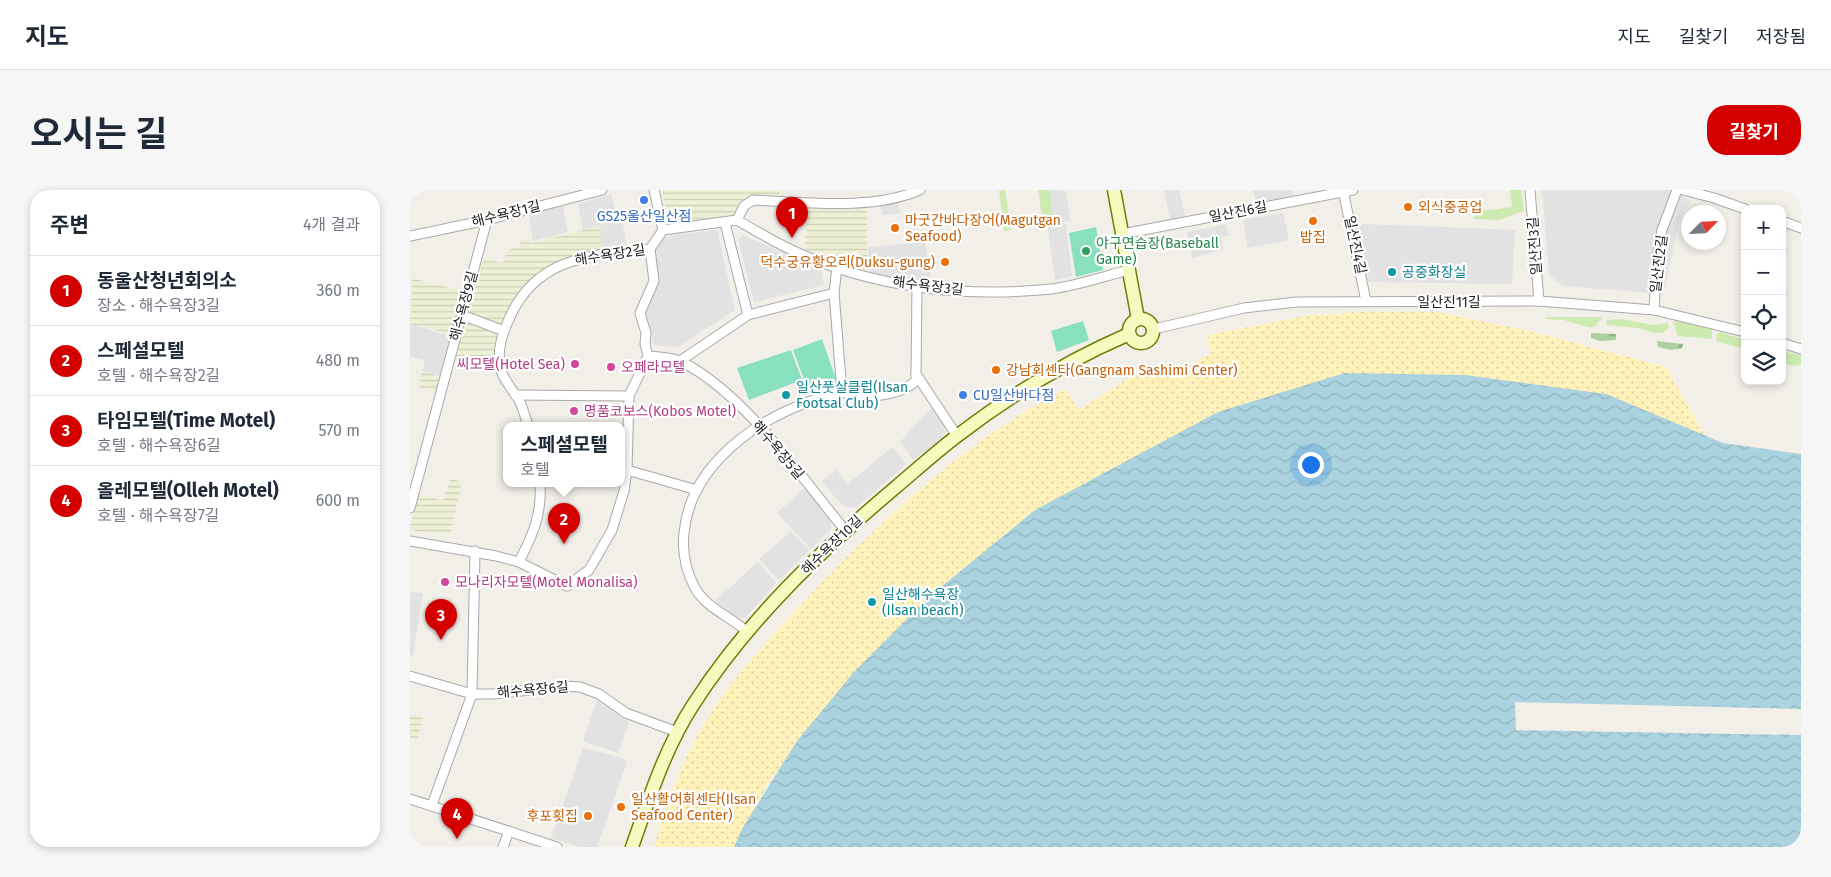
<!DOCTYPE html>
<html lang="ko">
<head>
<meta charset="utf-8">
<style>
	body { margin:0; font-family:"Fira Sans","Noto Sans KR",sans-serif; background:#f6f6f7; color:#1f2937 }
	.controls { position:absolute; right:15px; top:15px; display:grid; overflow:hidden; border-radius:10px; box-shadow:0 2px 8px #0003 }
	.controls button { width:45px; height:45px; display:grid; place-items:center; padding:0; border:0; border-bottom:1px solid #e0e1e3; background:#fff; color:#1f2937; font:25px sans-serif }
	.compass { position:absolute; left:1271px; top:15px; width:45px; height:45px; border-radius:50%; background:#fff; box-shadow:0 2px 8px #0003; rotate:66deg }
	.you { position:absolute; left:900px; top:274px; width:18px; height:18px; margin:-12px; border:4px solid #fff; border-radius:50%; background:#1a73e8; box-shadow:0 0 0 8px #1a73e833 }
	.badge { display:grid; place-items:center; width:32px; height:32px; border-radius:50%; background:#d40000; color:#fff; font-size:16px; font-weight:700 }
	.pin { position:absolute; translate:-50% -41px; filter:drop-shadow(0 1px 2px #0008) }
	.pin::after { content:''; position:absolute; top:26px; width:18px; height:15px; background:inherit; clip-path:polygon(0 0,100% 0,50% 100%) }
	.popup { position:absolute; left:93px; top:232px; width:122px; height:65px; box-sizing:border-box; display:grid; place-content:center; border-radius:10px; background:#fff; filter:drop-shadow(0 1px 4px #0005); font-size:16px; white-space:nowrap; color:#747a83 }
	.popup b { font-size:19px; color:#1f2937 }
	.popup::after { content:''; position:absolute; left:50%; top:100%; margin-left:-10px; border:10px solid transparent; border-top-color:#fff }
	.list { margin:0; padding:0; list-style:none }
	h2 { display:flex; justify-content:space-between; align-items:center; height:65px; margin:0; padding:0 20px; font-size:21px }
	h2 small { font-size:16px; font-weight:400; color:#747a83 }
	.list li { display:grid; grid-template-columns:32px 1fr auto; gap:15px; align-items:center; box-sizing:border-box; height:70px; padding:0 20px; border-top:1px solid #e0e1e3 }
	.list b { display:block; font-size:19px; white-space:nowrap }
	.list p { margin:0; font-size:16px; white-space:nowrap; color:#747a83 }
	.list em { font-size:16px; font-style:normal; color:#747a83 }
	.icon { flex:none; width:28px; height:28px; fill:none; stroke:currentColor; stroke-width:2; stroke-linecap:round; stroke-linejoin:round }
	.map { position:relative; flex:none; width:1391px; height:657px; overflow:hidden; border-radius:20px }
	header { display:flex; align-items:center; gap:30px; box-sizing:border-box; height:70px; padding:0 25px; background:#fff; border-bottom:1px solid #e0e1e3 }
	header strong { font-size:24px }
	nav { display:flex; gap:28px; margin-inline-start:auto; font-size:18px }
	.intro { display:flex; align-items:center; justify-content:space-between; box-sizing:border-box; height:120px; padding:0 30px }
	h1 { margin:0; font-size:35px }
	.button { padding:12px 22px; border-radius:20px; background:#d40000; color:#fff; font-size:18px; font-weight:700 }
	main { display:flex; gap:30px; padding:0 30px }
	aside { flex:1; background:#fff; border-radius:20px; box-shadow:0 2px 8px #0003 }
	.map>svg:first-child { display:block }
</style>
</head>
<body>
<header>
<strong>지도</strong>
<nav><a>지도</a><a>길찾기</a><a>저장됨</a></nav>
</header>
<div class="intro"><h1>오시는 길</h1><a class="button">길찾기</a></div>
<main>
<aside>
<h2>주변<small>4개 결과</small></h2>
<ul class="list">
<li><span class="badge">1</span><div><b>동울산청년회의소</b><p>장소 · 해수욕장3길</p></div><em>360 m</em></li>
<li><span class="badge">2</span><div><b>스페셜모텔</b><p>호텔 · 해수욕장2길</p></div><em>480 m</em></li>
<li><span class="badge">3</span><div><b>타임모텔(Time Motel)</b><p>호텔 · 해수욕장6길</p></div><em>570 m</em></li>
<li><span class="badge">4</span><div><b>올레모텔(Olleh Motel)</b><p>호텔 · 해수욕장7길</p></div><em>600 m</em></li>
</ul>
</aside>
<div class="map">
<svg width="1391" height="657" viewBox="0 0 1391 657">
	<defs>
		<pattern id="farmland-rules" width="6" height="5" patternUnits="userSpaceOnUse" patternTransform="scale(1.25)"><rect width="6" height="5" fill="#eef0d5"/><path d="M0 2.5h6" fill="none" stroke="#ccceb7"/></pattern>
		<pattern id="forest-firs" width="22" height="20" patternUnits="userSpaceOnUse" patternTransform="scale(1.25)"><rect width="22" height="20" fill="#add19e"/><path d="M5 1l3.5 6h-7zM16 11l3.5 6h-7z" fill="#95b388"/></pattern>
		<pattern id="sand-dots" width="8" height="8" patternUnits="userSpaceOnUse" patternTransform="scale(1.25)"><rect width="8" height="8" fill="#fff1ba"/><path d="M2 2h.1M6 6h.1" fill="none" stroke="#dacea0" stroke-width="1.8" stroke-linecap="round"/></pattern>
		<pattern id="water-waves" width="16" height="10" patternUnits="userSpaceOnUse" patternTransform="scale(1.25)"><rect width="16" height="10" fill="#aad3df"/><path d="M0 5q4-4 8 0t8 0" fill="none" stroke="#92b5bf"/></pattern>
	</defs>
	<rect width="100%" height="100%" fill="#f2efe9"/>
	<g fill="url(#farmland-rules)">
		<polygon points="252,0 369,0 370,5 348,5 336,9 322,26 259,32"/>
		<polygon points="398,15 457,16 457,80 395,59"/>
		<polygon points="189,36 192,60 167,64 124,86 111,98 101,113 92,133 85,135 61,124 59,119 74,68 93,73 96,61 110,56 110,50 120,48 121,53"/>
		<polygon points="2,88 53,101 42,144 0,134"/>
		<polygon points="58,133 85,142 87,145 87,179 45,170 54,135"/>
		<polygon points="12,181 30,186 26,203 9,198"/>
		<polygon points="40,288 52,292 40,345 0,340 7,303 33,311"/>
		<polygon points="0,525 13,528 7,550 0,548"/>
	</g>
	<g fill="#cdebb0">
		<polygon points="589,0 595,0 601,40 594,41"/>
		<polygon points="628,0 640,0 644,33 633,35"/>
		<polygon points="1100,0 1111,0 1114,21 1089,30 1064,29 1064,22 1102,17"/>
		<polygon points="1137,127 1193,127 1184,137 1178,137 1154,130 1135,129"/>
		<polygon points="1210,129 1244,135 1258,133 1259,138 1252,143 1244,143 1229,138 1196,135 1197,130"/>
		<polygon points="1268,131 1302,139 1302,149 1268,146 1263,132"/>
		<polygon points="1310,142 1335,150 1335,159 1307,152 1306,145"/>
		<polygon points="1372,161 1391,165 1391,175 1383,176 1372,172"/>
	</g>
	<g fill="url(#forest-firs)">
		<polygon points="1181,143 1206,144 1206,150 1190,151 1181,148"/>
		<polygon points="1247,151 1273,154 1272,158 1261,160 1248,157"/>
	</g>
	<path fill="url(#sand-dots)" d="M949 122H1028L1124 142 1256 177 1296 248 411 523 358 593 325 657H244C257 616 271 572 294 534 323 486 364 443 402 403 477 325 558 249 655 199L669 220 729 182 746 180 758 187 771 188 791 168 802 164 797 145 895 126Z"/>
	<g fill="#88e0be">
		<polygon points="686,37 693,80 666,87 659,43"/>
		<polygon points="673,131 679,150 647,162 641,141"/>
		<polygon points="412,149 428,195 427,198 401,208 383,160"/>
		<polygon points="381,160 392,190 339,210 327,178"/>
	</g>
	<g fill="#e2e2e2">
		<polygon points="640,0 655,0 661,31 644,33"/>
		<polygon points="754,0 769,0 775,26 760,29"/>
		<polygon points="843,0 882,0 884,7 846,15"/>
		<polygon points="1132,0 1264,0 1280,11 1269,30 1255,99 1244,103 1153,96 1139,85"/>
		<polygon points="201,4 208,30 173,40 168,14"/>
		<polygon points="488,13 490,23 473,25 470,14"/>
		<polygon points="153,15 158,42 123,51 119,24"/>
		<polygon points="873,23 879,50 838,58 833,30"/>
		<polygon points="212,29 217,57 192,60 189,36"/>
		<polygon points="656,34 662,86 645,90 638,39 638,36"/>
		<polygon points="816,34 819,45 811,47 813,60 782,68 777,42"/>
		<polygon points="956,34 1105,40 1102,94 958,92 946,36"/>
		<polygon points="307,40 325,120 268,157 244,155 236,123 248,92 246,60 254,48 263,45"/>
		<polygon points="333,45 411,80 414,95 344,112 328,49"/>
		<polygon points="515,52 521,91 482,87 459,81 458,57"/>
		<polygon points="0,134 41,146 30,186 12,181 15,170 0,167"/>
		<polygon points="524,215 534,231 535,247 503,270 490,252"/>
		<polygon points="482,257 496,274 446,318 433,316 411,291 426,280 438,294"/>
		<polygon points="396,297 421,326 421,339 401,359 367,323"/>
		<polygon points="381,341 399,360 369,390 349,369"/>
		<polygon points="348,372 366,393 335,428 328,427 305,411"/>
		<polygon points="0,402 13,403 3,466 0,465"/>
		<polygon points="187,510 219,532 208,563 173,551"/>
		<polygon points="173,558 213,568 217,572 187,657 171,657 141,648"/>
	</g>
	<polygon fill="url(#water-waves)" points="935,183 1055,185 1196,204 1313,253 1391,264 1391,519 1105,512 1106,540 1391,545 1391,657 324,657 332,639 387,551 444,482 520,406 625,320 808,222"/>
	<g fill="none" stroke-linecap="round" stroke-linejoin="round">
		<defs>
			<g id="street">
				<polyline points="244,0 253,40"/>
				<polyline points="933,0 956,111"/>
				<polyline points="1120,0 1129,111"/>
				<polyline points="1273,0 1304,8 1335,19"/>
				<path d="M327 30C346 41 364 52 384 61 464 98 554 108 641 99 667 96 694 86 719 80"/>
				<polyline points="1372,31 1391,38"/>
				<polyline points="315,33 338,125"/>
				<polyline points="712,44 943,0"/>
				<polyline points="0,46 77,30 192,0"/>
				<path d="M240 59 253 40 327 30 334 16 343 10C394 12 462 21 510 0"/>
				<polyline points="427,77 424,103 432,202"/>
				<polyline points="507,98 506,184 547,246"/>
				<polyline points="1244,120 1247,67 1252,40 1267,0"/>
				<polyline points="52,125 94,141"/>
				<polyline points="744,139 834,118 887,112 1129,111 1244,120 1335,142"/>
				<polyline points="1372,153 1391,159"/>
				<path d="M238 166C249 167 263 167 272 172 335 204 390 286 435 340"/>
				<polyline points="238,166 235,154 236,143 230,123 244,91 240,59"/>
				<polyline points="270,171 338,125 424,103"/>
				<polyline points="105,205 219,206"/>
				<path d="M118 235C115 227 113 218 109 210 103 200 95 192 91 181 86 163 92 144 99 129 126 67 180 65 240 59"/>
				<polyline points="217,280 287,300"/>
				<polyline points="0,318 77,30"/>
				<polyline points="0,351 86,366 109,372 157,396 179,380 202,340 214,301 217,280 219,206 238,166"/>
				<path d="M109 372C123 344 132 325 130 293"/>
				<path d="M336 441C319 425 297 419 285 398 276 381 272 361 274 343 281 268 362 217 430 203 435 202 440 205 445 205 465 208 491 204 506 191V184"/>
				<polyline points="0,486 62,504 84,504 154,496 170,497 189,504 216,523 267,542"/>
				<polyline points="0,609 147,657"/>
				<polyline points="22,615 62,504 65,361"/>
				<polyline points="93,657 99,641"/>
			</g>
			<g id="secondary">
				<polyline points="704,0 728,129"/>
				<circle cx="731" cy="141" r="12"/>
				<path d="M222 657C239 609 255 558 283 515 337 431 410 361 486 297 506 280 526 262 547 246 599 206 659 170 719 144"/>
			</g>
		</defs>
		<use href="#street" stroke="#a9a9a9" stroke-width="11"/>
		<use href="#secondary" stroke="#707d05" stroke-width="15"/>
		<use href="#street" stroke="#fff" stroke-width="9"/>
		<use href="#secondary" stroke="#f7fabf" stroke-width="12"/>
	</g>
	<g fill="#3f7fe0" stroke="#fff" stroke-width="2">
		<circle cx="234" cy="10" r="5"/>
		<circle cx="553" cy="205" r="5"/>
	</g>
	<g fill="#e8710a" stroke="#fff" stroke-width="2">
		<circle cx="998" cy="17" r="5"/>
		<circle cx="903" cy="31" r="5"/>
		<circle cx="485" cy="38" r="5"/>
		<circle cx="535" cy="72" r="5"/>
		<circle cx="586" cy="180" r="5"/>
		<circle cx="211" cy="617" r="5"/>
		<circle cx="178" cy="626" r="5"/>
	</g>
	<circle fill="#2e9e5b" stroke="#fff" stroke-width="2" cx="676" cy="61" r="5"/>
	<g fill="#0f9aa8" stroke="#fff" stroke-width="2">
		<circle cx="982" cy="82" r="5"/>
		<circle cx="376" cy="205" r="5"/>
		<circle cx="462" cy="412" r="5"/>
	</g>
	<g fill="#d1479c" stroke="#fff" stroke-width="2">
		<circle cx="165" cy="174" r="5"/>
		<circle cx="201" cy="177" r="5"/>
		<circle cx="164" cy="221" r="5"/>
		<circle cx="35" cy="392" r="5"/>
	</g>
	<g text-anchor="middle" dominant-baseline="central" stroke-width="4.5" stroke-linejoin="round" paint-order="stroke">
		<g font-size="14" fill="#c56008" stroke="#fff" text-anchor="start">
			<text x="1008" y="17">외식중공업</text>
			<text x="495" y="30">마굿간바다장어(Magutgan<tspan x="495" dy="16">Seafood)</tspan></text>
			<text x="903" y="47" text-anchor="middle">밥집</text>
			<text x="525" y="72" text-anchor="end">덕수궁유황오리(Duksu-gung)</text>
			<text x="596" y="180">강남회센타(Gangnam Sashimi Center)</text>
			<text x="221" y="609">일산활어회센타(Ilsan<tspan x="221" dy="16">Seafood Center)</tspan></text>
			<text x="168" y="626" text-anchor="end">후포횟집</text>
		</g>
		<g font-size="14" fill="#222" stroke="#fff">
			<text transform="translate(828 22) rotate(-11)">일산진6길</text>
			<text transform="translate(96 24) rotate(-14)">해수욕장1길</text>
			<text transform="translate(945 55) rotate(78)">일산진4길</text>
			<text transform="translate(1125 56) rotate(-94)">일산진3길</text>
			<text transform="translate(200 65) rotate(-9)">해수욕장2길</text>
			<text transform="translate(1249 74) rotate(-83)">일산진2길</text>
			<text transform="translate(518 96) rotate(7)">해수욕장3길</text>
			<text x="1039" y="112">일산진11길</text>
			<text transform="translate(54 116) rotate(-75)">해수욕장9길</text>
			<text transform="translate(368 260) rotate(50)">해수욕장5길</text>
			<text transform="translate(422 355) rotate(-44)">해수욕장10길</text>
			<text transform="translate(123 500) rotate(-5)">해수욕장6길</text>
		</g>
		<g font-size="14" fill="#366cbe" stroke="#fff">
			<text x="234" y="26">GS25울산일산점</text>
			<text x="563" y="205" text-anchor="start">CU일산바다점</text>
		</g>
		<g font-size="14" fill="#27864d" stroke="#fff" text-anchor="start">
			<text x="686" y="53">야구연습장(Baseball<tspan x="686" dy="16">Game)</tspan></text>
		</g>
		<g font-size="14" fill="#0d838f" stroke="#fff" text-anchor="start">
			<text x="992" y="82">공중화장실</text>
			<text x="386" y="197">일산풋살클럽(Ilsan<tspan x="386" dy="16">Footsal Club)</tspan></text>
			<text x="472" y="404">일산해수욕장<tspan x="472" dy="16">(Ilsan beach)</tspan></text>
		</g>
		<g font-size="14" fill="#b23c85" stroke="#fff" text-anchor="start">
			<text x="155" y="174" text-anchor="end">씨모텔(Hotel Sea)</text>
			<text x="211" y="177">오페라모텔</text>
			<text x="174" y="221">명품코보스(Kobos Motel)</text>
			<text x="45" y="392">모나리자모텔(Motel Monalisa)</text>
		</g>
	</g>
</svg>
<div class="controls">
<button>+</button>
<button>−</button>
<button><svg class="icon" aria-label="locate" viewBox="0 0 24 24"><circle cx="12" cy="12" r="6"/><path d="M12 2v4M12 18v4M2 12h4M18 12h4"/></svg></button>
<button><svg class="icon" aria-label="layers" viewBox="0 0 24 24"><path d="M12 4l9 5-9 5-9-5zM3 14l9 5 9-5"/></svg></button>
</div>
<svg class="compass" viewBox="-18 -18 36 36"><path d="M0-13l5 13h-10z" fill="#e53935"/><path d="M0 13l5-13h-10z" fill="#747a83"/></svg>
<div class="you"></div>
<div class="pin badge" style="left:382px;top:48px">1</div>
<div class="pin badge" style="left:154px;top:354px">2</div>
<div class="popup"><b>스페셜모텔</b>호텔</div>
<div class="pin badge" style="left:31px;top:450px">3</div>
<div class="pin badge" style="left:47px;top:649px">4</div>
</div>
</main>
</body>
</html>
